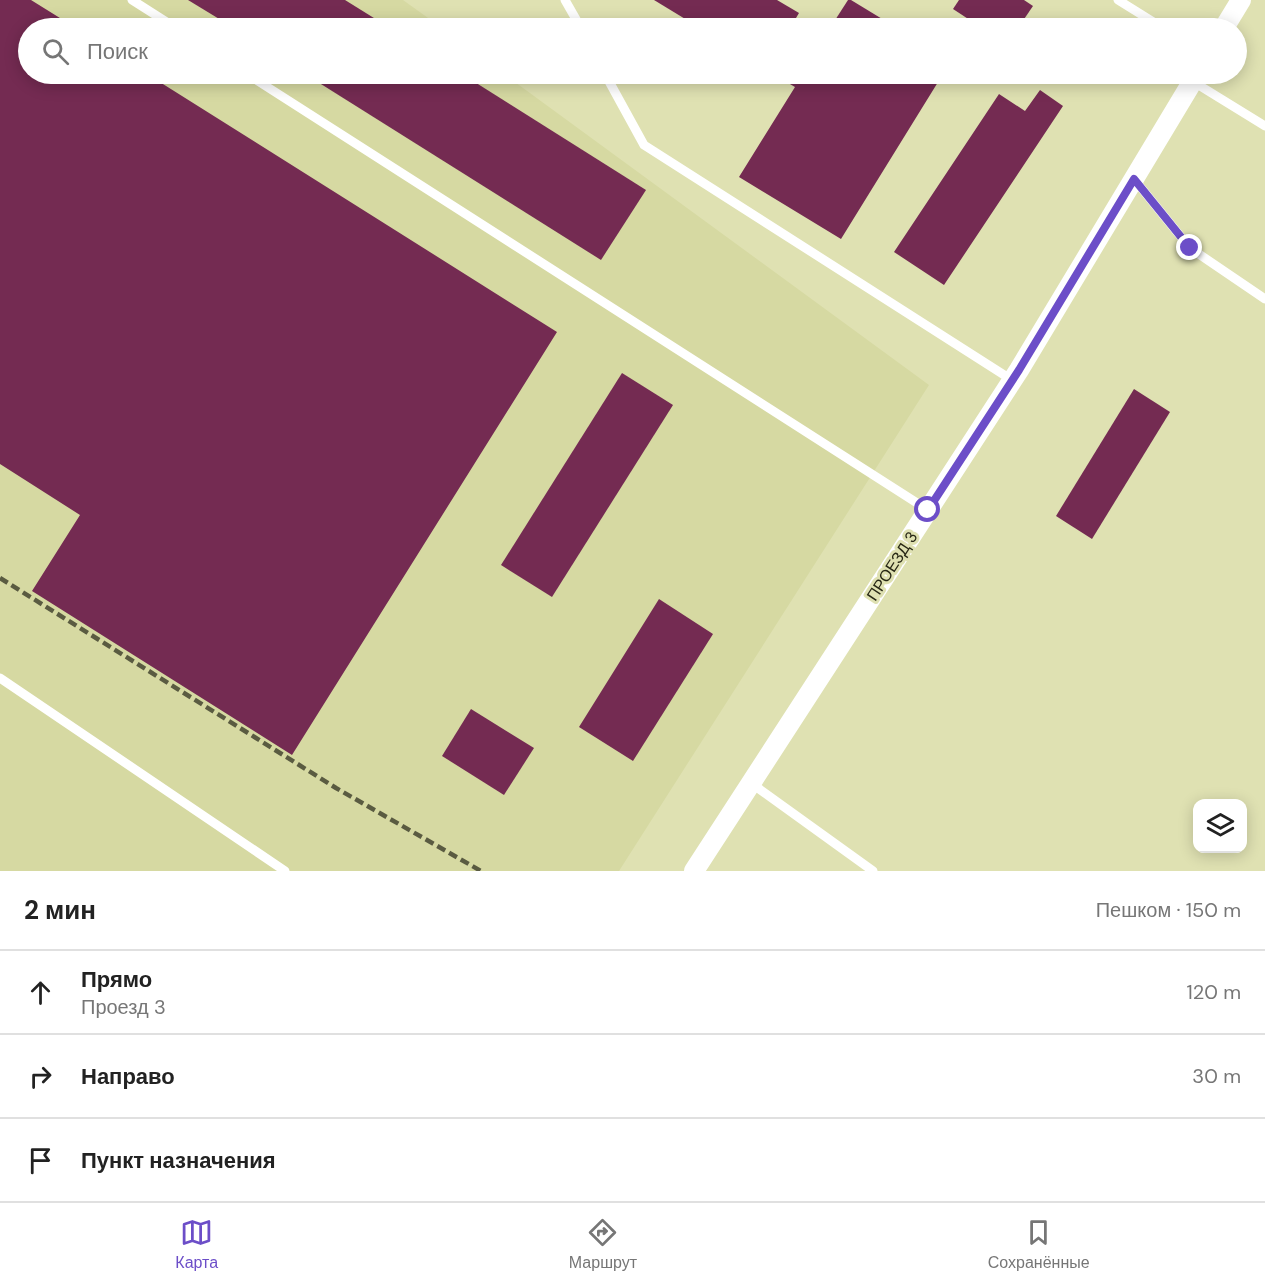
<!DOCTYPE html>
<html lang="ru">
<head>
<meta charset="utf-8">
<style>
	body { margin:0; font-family:"DM Sans",sans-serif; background:#f6f6f6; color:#222 }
	.controls { position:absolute; right:18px; bottom:18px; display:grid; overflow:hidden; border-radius:12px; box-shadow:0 3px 15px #0003 }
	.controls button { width:54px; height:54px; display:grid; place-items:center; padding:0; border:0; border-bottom:2px solid #e0e0e0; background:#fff; color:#222; font:30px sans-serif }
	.stop { position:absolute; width:18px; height:18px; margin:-14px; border:4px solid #6c4ec8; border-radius:50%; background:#fff }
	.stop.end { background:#6c4ec8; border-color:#fff; box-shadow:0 2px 6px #0008 }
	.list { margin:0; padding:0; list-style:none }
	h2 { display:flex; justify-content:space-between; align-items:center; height:78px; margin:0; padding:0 24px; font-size:26px }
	h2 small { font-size:20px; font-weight:400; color:#767676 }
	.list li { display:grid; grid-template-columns:39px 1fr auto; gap:18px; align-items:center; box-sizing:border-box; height:84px; padding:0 24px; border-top:2px solid #e0e0e0 }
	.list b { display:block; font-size:22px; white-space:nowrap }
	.list p { margin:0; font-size:20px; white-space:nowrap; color:#767676 }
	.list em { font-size:20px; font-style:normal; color:#767676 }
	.icon { flex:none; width:33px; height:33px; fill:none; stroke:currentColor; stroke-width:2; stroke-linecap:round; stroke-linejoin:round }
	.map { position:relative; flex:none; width:1265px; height:871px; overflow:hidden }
	.search { position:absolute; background:#fff; box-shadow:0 3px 15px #0003; left:18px; right:18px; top:18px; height:66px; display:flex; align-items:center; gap:15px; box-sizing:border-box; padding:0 21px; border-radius:33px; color:#767676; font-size:22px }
	.sheet { height:330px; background:#fff }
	nav { display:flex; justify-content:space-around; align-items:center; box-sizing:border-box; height:84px; border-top:2px solid #e0e0e0; background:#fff; font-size:16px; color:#767676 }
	nav a { display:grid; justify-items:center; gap:3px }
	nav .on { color:#6c4ec8 }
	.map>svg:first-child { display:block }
</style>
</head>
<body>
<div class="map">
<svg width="1265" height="871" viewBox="0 0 1265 871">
	<rect width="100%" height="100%" fill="#dfe1b2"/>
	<polygon fill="#d6d9a2" points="0,0 403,0 442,28 28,28 28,74 504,74 929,385 619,871 0,871"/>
	<g fill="#742b52">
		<polygon points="0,0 31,0 76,28 28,28 28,74 147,74 557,332 292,755 32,591 80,515 0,464"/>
		<polygon points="188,0 345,0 390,28 234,28"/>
		<polygon points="654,0 777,0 799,13 790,28 700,28"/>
		<polygon points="848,0 851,0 897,28 830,28"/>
		<polygon points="959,0 1024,0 1033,6 1018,28 982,28 953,9"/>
		<polygon points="305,74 462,74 646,190 601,260"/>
		<polygon points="773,74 943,74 841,239 739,177 795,87"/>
		<polygon points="1040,90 1063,106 944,285 894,252 999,94 1025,111"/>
		<polygon points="622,373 673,405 552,597 501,565"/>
		<polygon points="1134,389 1170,412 1092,539 1056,516"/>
		<polygon points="659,599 713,634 633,761 579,727"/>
		<polygon points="471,709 534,748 504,795 442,756"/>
	</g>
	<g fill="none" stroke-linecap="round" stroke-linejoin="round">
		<g stroke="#fff" stroke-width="9">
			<polyline points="132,0 176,28"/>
			<polyline points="565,0 581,28"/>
			<polyline points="1118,0 1163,28"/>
			<polyline points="247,74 928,510"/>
			<polyline points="605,74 644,145 1012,380"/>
			<polyline points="1192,81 1265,126"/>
			<polyline points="1134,179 1190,248 1265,299"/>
			<polyline points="0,678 285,871"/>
			<polyline points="751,783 873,871"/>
		</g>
		<g stroke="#fff" stroke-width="20">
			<polyline points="1224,28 1241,0"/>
			<polyline points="694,871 1019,370 1197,74"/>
		</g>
		<polyline stroke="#5a5b41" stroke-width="4.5" stroke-dasharray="9 4.5" stroke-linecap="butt" points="0,578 336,788 481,871"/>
	</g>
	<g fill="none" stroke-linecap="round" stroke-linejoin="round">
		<polyline stroke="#6c4ec8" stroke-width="8" points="928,510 1019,370 1134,179 1190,248"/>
	</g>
	<g text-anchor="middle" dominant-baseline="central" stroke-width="6" stroke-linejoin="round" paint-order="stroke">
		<g font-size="16" fill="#282816" stroke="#dfe1b2">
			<text transform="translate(892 566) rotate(-57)">ПРОЕЗД 3</text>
		</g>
	</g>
</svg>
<div class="controls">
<button><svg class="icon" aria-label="layers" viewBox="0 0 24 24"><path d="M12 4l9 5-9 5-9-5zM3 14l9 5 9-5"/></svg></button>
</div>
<div class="stop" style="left:928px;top:510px"></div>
<div class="stop end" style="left:1190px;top:248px"></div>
<div class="search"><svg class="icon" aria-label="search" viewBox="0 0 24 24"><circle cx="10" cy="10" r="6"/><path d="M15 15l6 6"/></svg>Поиск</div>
</div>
<section class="sheet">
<h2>2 мин<small>Пешком · 150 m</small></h2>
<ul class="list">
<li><svg class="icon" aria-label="ahead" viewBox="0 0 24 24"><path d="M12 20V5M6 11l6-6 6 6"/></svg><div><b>Прямо</b><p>Проезд 3</p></div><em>120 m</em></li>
<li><svg class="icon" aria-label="right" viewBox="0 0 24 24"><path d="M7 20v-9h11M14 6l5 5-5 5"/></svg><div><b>Направо</b></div><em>30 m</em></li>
<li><svg class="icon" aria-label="arrive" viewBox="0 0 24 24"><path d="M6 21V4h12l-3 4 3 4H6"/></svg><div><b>Пункт назначения</b></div></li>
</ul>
</section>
<nav>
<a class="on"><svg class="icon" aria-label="map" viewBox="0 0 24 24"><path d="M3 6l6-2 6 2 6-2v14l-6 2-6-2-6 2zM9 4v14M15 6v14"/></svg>Карта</a>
<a><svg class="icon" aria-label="directions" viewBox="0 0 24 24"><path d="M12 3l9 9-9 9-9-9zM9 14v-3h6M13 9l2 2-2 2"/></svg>Маршрут</a>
<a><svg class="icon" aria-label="saved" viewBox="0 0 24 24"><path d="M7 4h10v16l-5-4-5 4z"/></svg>Сохранённые</a>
</nav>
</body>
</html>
